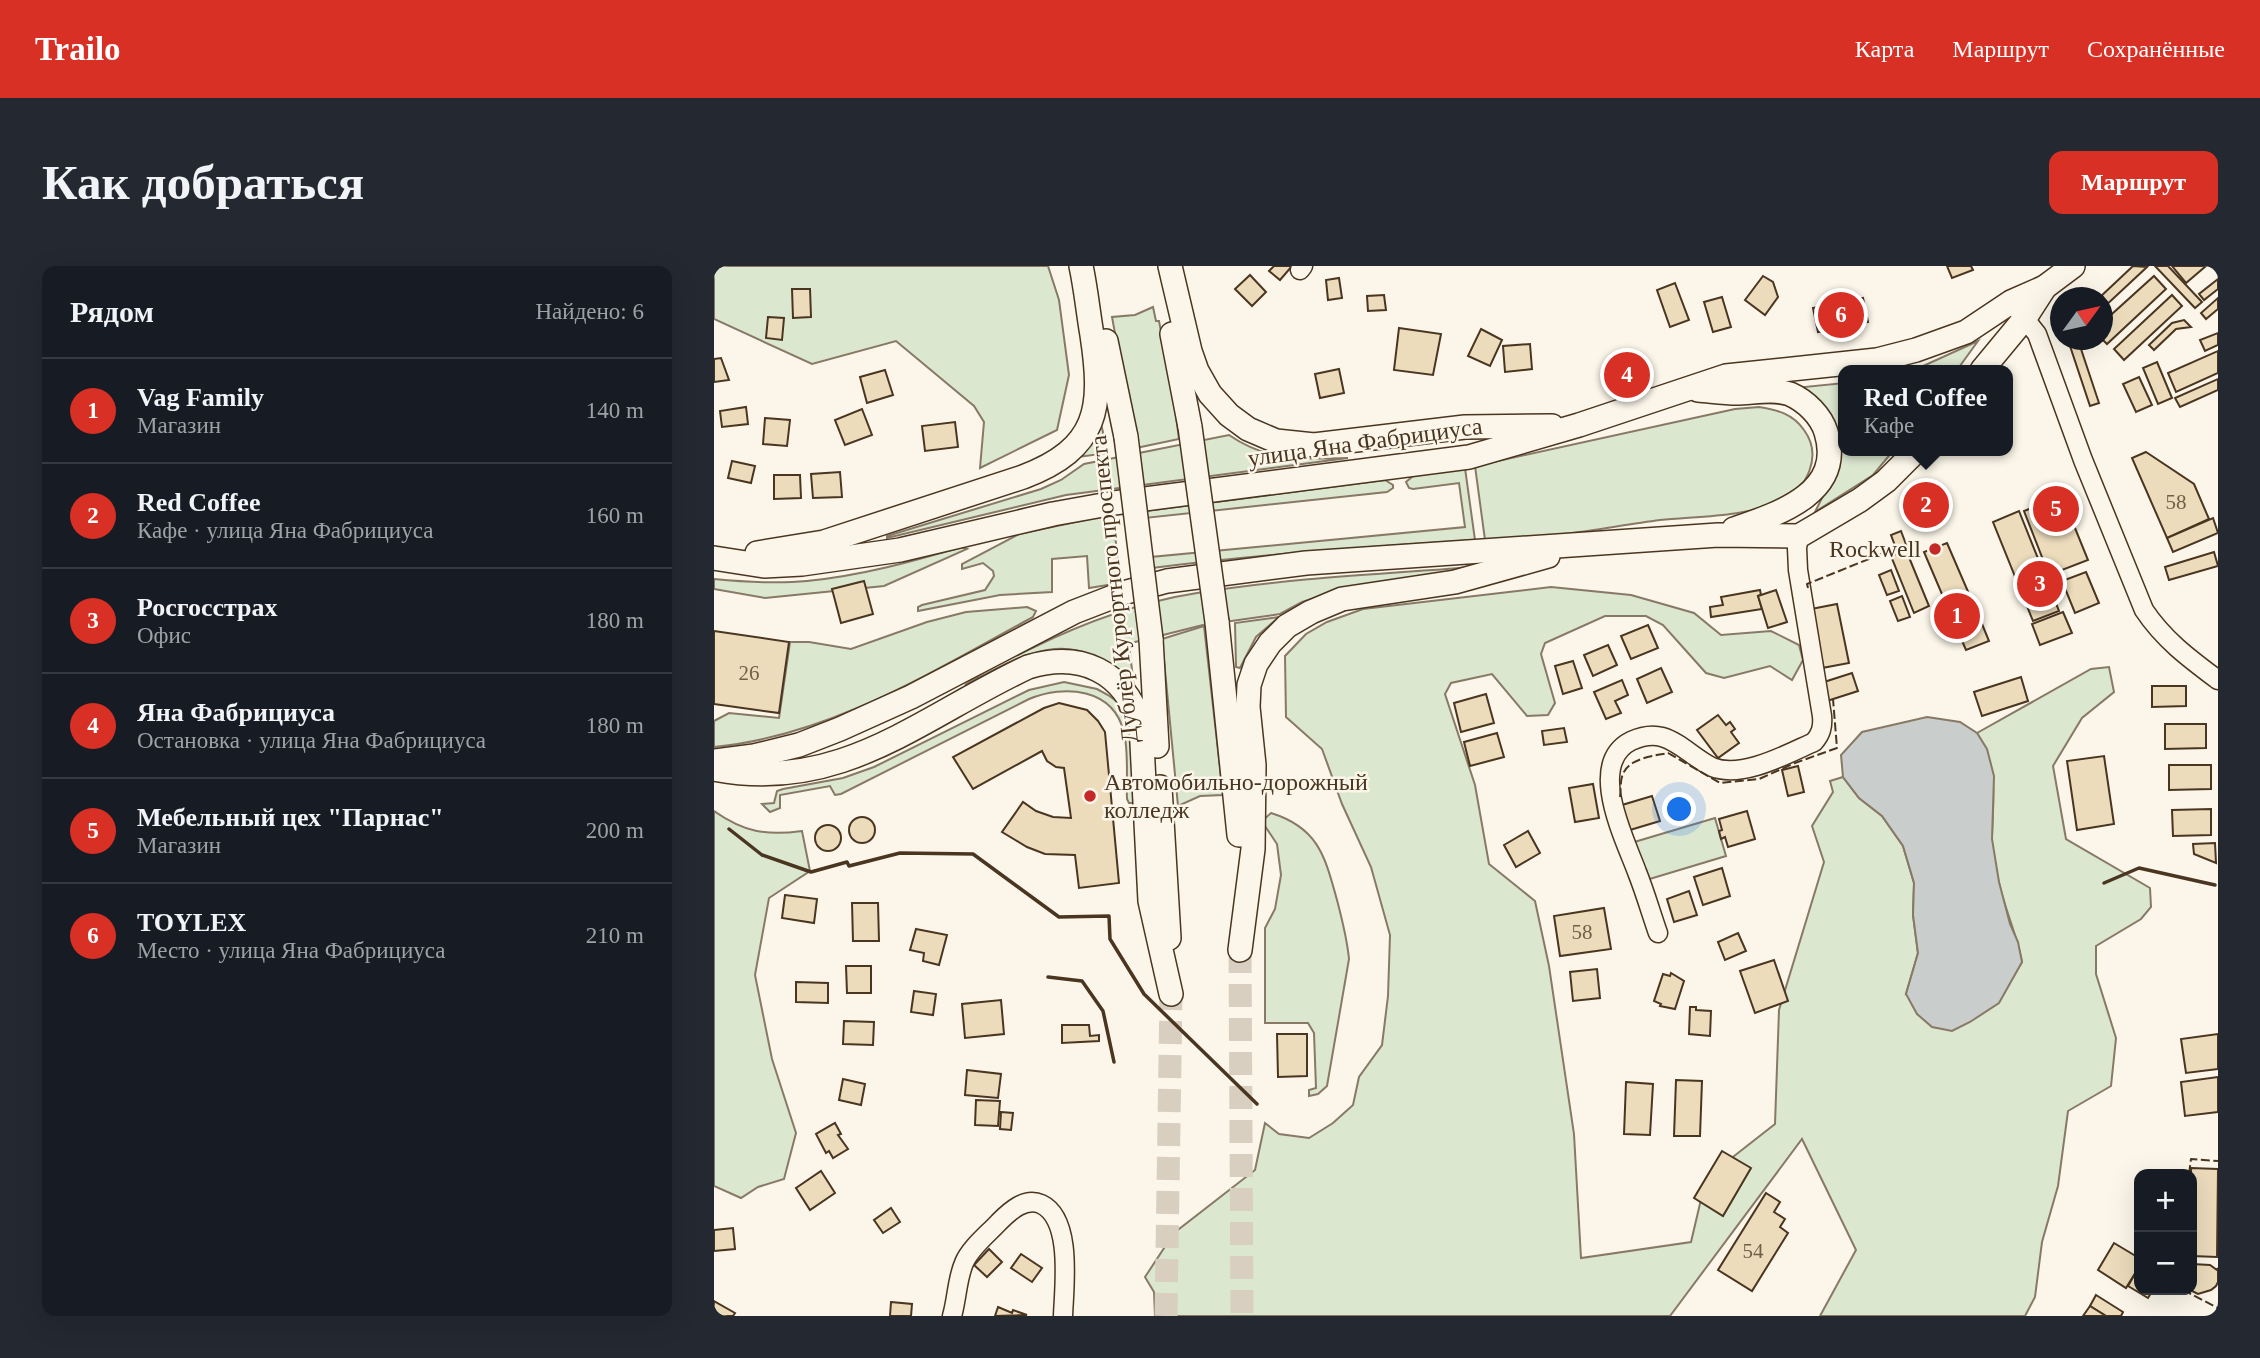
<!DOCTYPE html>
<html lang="ru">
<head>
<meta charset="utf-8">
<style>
	body { margin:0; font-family:"Times New Roman",serif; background:#242831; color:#f1f3f6 }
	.controls { position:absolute; right:21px; bottom:21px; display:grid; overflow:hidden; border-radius:14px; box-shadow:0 7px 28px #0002 }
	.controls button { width:63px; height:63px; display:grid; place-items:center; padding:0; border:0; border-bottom:2px solid #363941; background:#171b24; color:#f1f3f6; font:35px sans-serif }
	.compass { position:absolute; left:1336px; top:21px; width:63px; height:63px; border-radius:50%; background:#171b24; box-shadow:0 7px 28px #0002; rotate:57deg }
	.you { position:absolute; left:966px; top:544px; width:24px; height:24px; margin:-18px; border:5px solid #fff; border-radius:50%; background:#1a73e8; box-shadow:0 0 0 10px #1a73e833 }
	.badge { display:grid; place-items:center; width:46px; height:46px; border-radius:50%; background:#d93025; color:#fff; font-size:23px; font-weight:700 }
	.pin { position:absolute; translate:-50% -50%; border:4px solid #fff; box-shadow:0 2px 7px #0006 }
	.popup { position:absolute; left:1124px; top:99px; width:175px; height:91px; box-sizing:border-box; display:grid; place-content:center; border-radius:14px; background:#171b24; filter:drop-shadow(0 2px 5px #0005); font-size:23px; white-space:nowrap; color:#9ea1a6 }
	.popup b { font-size:26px; color:#f1f3f6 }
	.popup::after { content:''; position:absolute; left:50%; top:100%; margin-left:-14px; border:14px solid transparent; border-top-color:#171b24 }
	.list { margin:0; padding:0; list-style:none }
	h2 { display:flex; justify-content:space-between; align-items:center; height:91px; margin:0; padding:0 28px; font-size:30px }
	h2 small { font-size:23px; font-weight:400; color:#9ea1a6 }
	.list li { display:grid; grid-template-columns:46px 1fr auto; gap:21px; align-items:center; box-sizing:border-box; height:105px; padding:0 28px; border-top:2px solid #363941 }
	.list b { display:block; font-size:26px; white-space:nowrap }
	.list p { margin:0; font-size:23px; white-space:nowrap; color:#9ea1a6 }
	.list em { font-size:23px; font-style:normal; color:#9ea1a6 }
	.map { position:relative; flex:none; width:1504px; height:1050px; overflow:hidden; border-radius:14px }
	header { display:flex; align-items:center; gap:42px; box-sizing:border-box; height:98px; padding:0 35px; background:#d93025; color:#fff }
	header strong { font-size:33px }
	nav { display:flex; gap:38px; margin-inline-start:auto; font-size:24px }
	.intro { display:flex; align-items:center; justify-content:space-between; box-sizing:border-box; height:168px; padding:0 42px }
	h1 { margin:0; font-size:49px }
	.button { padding:18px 32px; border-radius:14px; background:#d93025; color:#fff; font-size:24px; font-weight:700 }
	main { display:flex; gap:42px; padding:0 42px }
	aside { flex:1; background:#171b24; border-radius:14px; box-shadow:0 7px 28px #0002 }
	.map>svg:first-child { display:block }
</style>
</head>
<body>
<header>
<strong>Trailo</strong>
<nav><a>Карта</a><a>Маршрут</a><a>Сохранённые</a></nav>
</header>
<div class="intro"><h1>Как добраться</h1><a class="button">Маршрут</a></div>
<main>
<aside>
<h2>Рядом<small>Найдено: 6</small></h2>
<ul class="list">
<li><span class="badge">1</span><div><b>Vag Family</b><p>Магазин</p></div><em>140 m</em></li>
<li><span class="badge">2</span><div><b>Red Coffee</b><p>Кафе · улица Яна Фабрициуса</p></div><em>160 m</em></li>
<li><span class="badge">3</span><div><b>Росгосстрах</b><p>Офис</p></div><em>180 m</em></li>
<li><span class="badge">4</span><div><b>Яна Фабрициуса</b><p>Остановка · улица Яна Фабрициуса</p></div><em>180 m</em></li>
<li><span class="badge">5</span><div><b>Мебельный цех &quot;Парнас&quot;</b><p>Магазин</p></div><em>200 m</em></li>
<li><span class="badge">6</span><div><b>TOYLEX</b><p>Место · улица Яна Фабрициуса</p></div><em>210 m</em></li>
</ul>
</aside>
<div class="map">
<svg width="1504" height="1050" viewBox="0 0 1504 1050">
	<rect width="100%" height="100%" fill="#fbf6e9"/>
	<g fill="#dce7d0" stroke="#887966" stroke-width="2">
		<polygon points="0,0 334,0 345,34 355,109 343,164 266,202 270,156 260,140 182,75 98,98 0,53"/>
		<polygon points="439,41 442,55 445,55 459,128 465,173 422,182 398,51 421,49"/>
		<polygon points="1264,75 1243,104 1191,104 1207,101"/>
		<polygon points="1130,117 1130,185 1179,185 1159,209 1101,246 1123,202 1080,122"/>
		<path d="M1045 141C1064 144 1079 148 1090 164 1109 190 1093 223 1067 235 1031 251 986 250 946 254 915 258 883 264 851 268 825 271 798 272 771 274L761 200 1021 143Z"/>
		<polygon points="387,158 394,187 364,191"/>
		<path d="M515 169C554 196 589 193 634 192L352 229 173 272V270L327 223 347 214 370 198Z"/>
		<path d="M751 202 761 274C653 281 546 288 438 302L437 291 751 261 745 217 699 223 695 222 692 216 699 210Z"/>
		<polygon points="671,214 679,219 679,222 673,226 431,252 431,245"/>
		<polygon points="399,248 406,317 375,322 373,290 338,293 338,326 286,329 204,345 204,341 208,339 271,324 280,310 279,305 269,297 248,303 248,298 305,268"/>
		<path d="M247 281 253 283 170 320 51 332 0 323V313C31 316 62 318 93 315 145 310 197 296 247 281Z"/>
		<path d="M760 301 624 325 588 336 566 348 489 359 409 379 415 378 420 421C361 358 317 384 251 419 269 404 295 393 316 383 369 357 426 336 483 327 575 312 668 308 760 301Z"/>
		<path d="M837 321 917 329 980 347 1007 369 1057 365 1085 379 1089 394 1078 414 1056 400 1010 412 992 407 949 359 932 350H891L831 377 827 388 841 437 834 449 813 450 778 408 737 417 731 428 761 519 775 598 821 635 835 700 860 868 867 992 977 976 992 912 1061 858 1065 744 1110 596 1098 560 1119 526 1116 515 1129 511 1145 532 1168 550 1189 580 1200 617 1199 649 1204 687 1192 728 1298 712 1308 696C1303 668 1290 642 1284 613 1282 600 1277 584 1278 571 1279 531 1285 502 1263 467L1377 403 1395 401 1400 426 1368 452 1339 500 1352 573 1436 622 1437 641 1427 653 1382 680V708L1402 772 1397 820 1354 845 1344 920 1328 976 1321 1031 1311 1050H1106L1142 984 1088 873 956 1050H441L440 1026 431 1011 460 967 541 904 551 857 565 868 595 872 619 857 639 839 645 811 668 779 674 730 676 669 657 601 628 538 608 483 572 451 571 390 592 368 613 356 649 343Z"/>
		<path d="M313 341 322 345 319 351C219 405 116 470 0 481V455L15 447 65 452 76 376H95L137 383 213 356 252 346Z"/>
		<polygon points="565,351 542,371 526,402 522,401 521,357"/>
		<polygon points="490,360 509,529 486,530 464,540 448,373"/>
		<path d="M350 416 383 423 394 429 405 437 418 455 421 537H415L413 533C412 512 415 487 410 467 400 422 350 418 315 433L127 528 121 529 116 520 66 529V542L56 546 48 538 60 537 63 525 69 523 129 512 160 501 315 424Z"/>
		<path d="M0 545C30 566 52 570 88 565L96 605 55 632 41 709 58 793 82 867 70 913 44 921 27 932 0 920Z"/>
		<path d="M557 547C605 562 611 591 623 634 628 653 633 672 635 693L613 820 604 828 595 830V824L602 822 600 767 594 757H551V662L561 643 567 609 563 578 551 560 549 554Z"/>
		<polygon points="1001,552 1012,590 929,615 917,577"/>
	</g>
	<polygon fill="#c9cecd" stroke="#887966" stroke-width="2" points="1213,451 1246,456 1263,467 1273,483 1280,510 1278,573 1285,616 1296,658 1304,676 1308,696 1285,737 1256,756 1238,765 1218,761 1203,748 1192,728 1204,687 1199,649 1200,617 1189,580 1168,550 1145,532 1129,511 1127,489 1148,466"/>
	<g fill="#ecdcbc" stroke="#4a3520" stroke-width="2">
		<polygon points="560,0 578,0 566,14 555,5"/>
		<polygon points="1233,0 1257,0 1259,4 1238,12"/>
		<polygon points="1419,0 1433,1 1388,43 1388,32 1385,32"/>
		<polygon points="1441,0 1454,0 1488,36 1481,42"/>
		<polygon points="1458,0 1492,0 1472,17"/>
		<polygon points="536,9 552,26 538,40 521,23"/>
		<polygon points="1049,10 1059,16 1064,31 1051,49 1031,34"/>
		<polygon points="1440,10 1452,23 1393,78 1388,73 1388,57"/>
		<polygon points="625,12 628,32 614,34 612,14"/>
		<polygon points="1504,13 1504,23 1490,34 1485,28"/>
		<polygon points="961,17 975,54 956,61 943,24"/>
		<polygon points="78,23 96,23 97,51 79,52"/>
		<polygon points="670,29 672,44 654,45 653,30"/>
		<polygon points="1458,29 1468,40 1410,94 1400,83"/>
		<polygon points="1008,31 1017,61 999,66 990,36"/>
		<polygon points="1149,32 1154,56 1104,66 1099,42"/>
		<polygon points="1504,32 1504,43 1492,53 1487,47"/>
		<polygon points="54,51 70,52 68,74 52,72"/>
		<polygon points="1470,54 1477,61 1462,63 1440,84 1435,79 1458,57"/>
		<polygon points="685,62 727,68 719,109 680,104"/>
		<polygon points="767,63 788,74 776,100 754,90"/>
		<polygon points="1504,67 1504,79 1491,85 1486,74"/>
		<polygon points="1354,74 1364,74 1385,137 1376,140"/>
		<polygon points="816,78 818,103 791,106 789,80"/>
		<polygon points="1504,85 1504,107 1462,126 1454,107"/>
		<polygon points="7,92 15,114 0,116 0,93"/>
		<polygon points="1443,96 1458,132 1444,138 1429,102"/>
		<polygon points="625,103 630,127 606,132 601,108"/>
		<polygon points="171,104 179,129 153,137 146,111"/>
		<polygon points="1425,111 1438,139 1422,146 1409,118"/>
		<polygon points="1504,113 1504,124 1466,141 1461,132"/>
		<polygon points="32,141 34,158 8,161 6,145"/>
		<polygon points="148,143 158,169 131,179 121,154"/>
		<polygon points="51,152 76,154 73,180 49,178"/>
		<polygon points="241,156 244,181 211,185 208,160"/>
		<polygon points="1432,186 1480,218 1495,253 1453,272 1418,192"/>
		<polygon points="18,195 41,200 37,217 14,212"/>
		<polygon points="126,206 128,231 99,232 97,208"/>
		<polygon points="60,209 86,209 87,232 60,233"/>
		<polygon points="1348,230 1374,294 1335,309 1310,245"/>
		<polygon points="1305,245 1345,345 1319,355 1279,256"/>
		<polygon points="1499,252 1504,267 1459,286 1453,272"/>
		<polygon points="1187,265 1193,281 1183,285 1177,269"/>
		<polygon points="1233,277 1268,358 1245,368 1210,286"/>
		<polygon points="1192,284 1215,340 1200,347 1177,290"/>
		<polygon points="1500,286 1504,300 1455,314 1451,301"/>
		<polygon points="1177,304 1185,325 1173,329 1165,309"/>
		<polygon points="1372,306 1385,337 1361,347 1348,315"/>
		<polygon points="150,315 159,348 127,357 118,323"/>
		<polygon points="1046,324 1047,329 1044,330 1048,343 997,351 996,341 1009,339 1007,331"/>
		<polygon points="1062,324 1073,356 1054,362 1044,330"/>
		<polygon points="1188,330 1196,351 1184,355 1176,335"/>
		<polygon points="1123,338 1135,397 1108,402 1097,343"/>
		<polygon points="1349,346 1358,367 1326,379 1318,358"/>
		<polygon points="1268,358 1275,375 1252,384 1245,368"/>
		<polygon points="934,359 944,382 917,393 907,370"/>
		<polygon points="0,365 75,376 65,447 0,438"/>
		<polygon points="894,379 903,399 879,410 870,389"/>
		<polygon points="859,395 868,422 849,428 841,400"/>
		<polygon points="947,402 958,426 933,437 923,413"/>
		<polygon points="1138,407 1144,425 1113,435 1107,417"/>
		<polygon points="1307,411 1314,435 1268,450 1260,426"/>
		<polygon points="908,414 914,429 901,435 907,447 892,453 880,426"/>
		<polygon points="1438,420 1472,420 1472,440 1438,441"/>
		<polygon points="772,428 780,457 747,466 740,437"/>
		<polygon points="345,437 373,444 384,455 391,466 405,617 365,622 361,589 331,588 313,581 288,566 309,536 322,545 339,551 357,552 350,502 342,501 333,495 328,485 259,523 239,491 330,442"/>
		<polygon points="1004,449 1012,459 1016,456 1021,463 1017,466 1025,477 1004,492 983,464"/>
		<polygon points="1451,458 1492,458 1492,482 1451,483"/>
		<polygon points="850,462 853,476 830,479 828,465"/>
		<polygon points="783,467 790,491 756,500 750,476"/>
		<polygon points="1390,490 1400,558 1363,564 1353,495"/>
		<polygon points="1455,499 1497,499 1497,523 1455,524"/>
		<polygon points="1084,500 1090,526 1074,530 1068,504"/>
		<polygon points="879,518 885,552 861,556 855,522"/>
		<polygon points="938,530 946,555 916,564 908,539"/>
		<polygon points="1497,543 1497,569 1459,570 1458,544"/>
		<polygon points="1033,545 1041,573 1014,581 1011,571 1007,573 1005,565 1008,564 1005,553"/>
		<circle cx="148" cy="564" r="13"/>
		<circle cx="114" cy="572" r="13"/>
		<polygon points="814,565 826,587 802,601 790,579"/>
		<polygon points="1501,577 1502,597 1480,588 1479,578"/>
		<polygon points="1008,602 1016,630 989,639 980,611"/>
		<polygon points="975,625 983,649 960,656 953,633"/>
		<polygon points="71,629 103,633 100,657 68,652"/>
		<polygon points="138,637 164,637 165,675 139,675"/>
		<polygon points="890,642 897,683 846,690 840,650"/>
		<polygon points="202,663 233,669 225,699 209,695 210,687 196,684"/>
		<polygon points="1024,667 1032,685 1011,694 1004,676"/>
		<polygon points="1060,694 1074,735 1041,747 1026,705"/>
		<polygon points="132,700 157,700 157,727 133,727"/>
		<polygon points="883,703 886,732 859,735 856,706"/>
		<polygon points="957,707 970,715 961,743 946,740 947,738 940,735 949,708 956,710"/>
		<polygon points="82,716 114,717 114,737 82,736"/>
		<polygon points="200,725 222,728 219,749 197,746"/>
		<polygon points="287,734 290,768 251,772 248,738"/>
		<polygon points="976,741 982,741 982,744 997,745 996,770 975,768"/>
		<polygon points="130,755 160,756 159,779 129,778"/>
		<polygon points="348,759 375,759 376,770 385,769 385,775 348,777"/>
		<polygon points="563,768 593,768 593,810 564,811"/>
		<polygon points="1504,768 1504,803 1472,807 1467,773"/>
		<polygon points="253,804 287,808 284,832 251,829"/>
		<polygon points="1504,811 1504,846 1471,850 1467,816"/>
		<polygon points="129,813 151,818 147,839 125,834"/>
		<polygon points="962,814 988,815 986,870 960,870"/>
		<polygon points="912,816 939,818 936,869 910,868"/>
		<polygon points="262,834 286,835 284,860 261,859"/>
		<polygon points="287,846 299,847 297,864 286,863"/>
		<polygon points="121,857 127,868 124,869 134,883 119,892 115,885 112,887 102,868"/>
		<polygon points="1008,885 1037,902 1009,950 980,932"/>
		<polygon points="1477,902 1504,903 1503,991 1478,990"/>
		<polygon points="107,905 121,927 96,944 82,922"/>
		<polygon points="1052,927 1066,936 1060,946 1071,953 1066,961 1074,967 1038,1025 1004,1004"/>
		<polygon points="177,942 186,956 169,967 160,954"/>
		<polygon points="19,962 21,983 0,985 0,964"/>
		<polygon points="1400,977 1425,992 1425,1001 1412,1022 1384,1004"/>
		<polygon points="275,983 288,996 273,1011 260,999"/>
		<polygon points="307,988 328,1002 318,1016 297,1002"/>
		<polygon points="1478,998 1496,999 1503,1004 1504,1002 1504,1016 1502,1020 1497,1024 1484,1028 1476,1024 1478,1024"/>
		<polygon points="1425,1001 1425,1024 1439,1024 1434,1032 1414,1020"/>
		<polygon points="1382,1029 1409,1046 1407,1050 1392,1050 1376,1040"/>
		<polygon points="0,1035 21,1047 19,1050 0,1050"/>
		<polygon points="177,1036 198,1038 197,1050 176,1050"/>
		<polygon points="1376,1040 1392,1050 1369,1050"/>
		<polygon points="284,1041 298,1047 299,1044 313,1049 281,1050"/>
	</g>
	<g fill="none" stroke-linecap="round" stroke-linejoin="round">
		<g stroke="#d8cfc1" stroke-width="23" stroke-dasharray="23 11" stroke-linecap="butt">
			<polyline points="526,684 528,1050"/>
			<polyline points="452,1050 457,728"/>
		</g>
		<defs>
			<g id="minor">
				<polyline points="586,4 589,0"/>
				<path d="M1304 44 1323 68 1369 194 1430 344C1450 374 1476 393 1504 414"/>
				<path d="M944 667C937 647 931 626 923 606 911 573 872 498 917 475 926 471 937 468 948 471 966 476 981 493 998 501 1028 513 1073 488 1100 476 1107 468 1109 461 1108 450L1084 304 1083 282 1085 270"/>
				<path d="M238 1050C243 1033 243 1013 250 997 256 982 274 968 285 956 296 945 311 931 327 938 359 953 350 1021 349 1050"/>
			</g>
			<g id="major">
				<polyline points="456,0 476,85 483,105 496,128 515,149 534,163 562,175 600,179 751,161 838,160"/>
				<polyline points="458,68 476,161"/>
				<polyline points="392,75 412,171"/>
				<polyline points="1268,104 1311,52 1331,21"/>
				<path d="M984 124C997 125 1010 127 1022 127 1039 127 1059 122 1076 128 1092 135 1107 150 1112 166 1131 227 1064 248 1020 263"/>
				<path d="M43 287 110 276 309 211C385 182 389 142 378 69 374 46 372 23 367 0"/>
				<polyline points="0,292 50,300 88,298 186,284 339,248 400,237 755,191 865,159 1012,110 1163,94 1202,84 1252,66 1297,36 1331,21 1359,0"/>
				<polyline points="503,356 525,569"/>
				<polyline points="437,373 443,480"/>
				<polyline points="0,495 40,490 85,479 126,463 197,431 360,346 409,327 453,315 592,297 1004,269 1085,270 1146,234 1172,215 1202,185"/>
				<path d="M0 503C127 528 207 451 314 401 367 385 409 405 427 458L436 635 457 728"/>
				<polyline points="446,521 455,672"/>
				<polyline points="526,684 539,583 540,499 534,441 535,419 542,398 556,377 573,360 597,346 628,333 741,316 834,290"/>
			</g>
		</defs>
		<use href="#minor" stroke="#4a3520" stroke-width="21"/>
		<use href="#major" stroke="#4a3520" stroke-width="26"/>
		<use href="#minor" stroke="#fbf6e9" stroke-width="18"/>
		<use href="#major" stroke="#fbf6e9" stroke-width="23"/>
		<defs>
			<g id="major-bridge">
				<polyline points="476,161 503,356"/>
				<polyline points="412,171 437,373"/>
			</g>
		</defs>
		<use href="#major-bridge" stroke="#4a3520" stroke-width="26" stroke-linecap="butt"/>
		<use href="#major-bridge" stroke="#fbf6e9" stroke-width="23"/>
		<g stroke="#4a3520" stroke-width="2" stroke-dasharray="9 3.5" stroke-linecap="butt">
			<polyline points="1094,322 1093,318 1182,282"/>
			<path d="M906 531C907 524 906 514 909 508 915 492 940 490 954 487L1006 517 1045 513 1081 497 1123 482 1119 433"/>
			<polyline points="1475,908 1477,893 1504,895"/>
			<polyline points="1469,1024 1504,1042"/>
		</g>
		<g stroke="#4a3520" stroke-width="3.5">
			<polyline points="15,563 48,589 97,606 133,596 135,600 186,587 259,588 345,651 395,650 396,673 430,728 543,838"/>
			<polyline points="1390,617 1425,602 1501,619"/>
			<polyline points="334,711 368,715 389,745 400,796"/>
		</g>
	</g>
	<g fill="#c62828" stroke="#fbf6e9" stroke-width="2.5">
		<circle cx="1221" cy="283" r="7"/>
		<circle cx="376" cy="530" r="7"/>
	</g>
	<g text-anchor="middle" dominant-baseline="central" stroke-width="5" stroke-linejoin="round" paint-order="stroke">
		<g font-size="21" fill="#725f47">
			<text x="1462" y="236">58</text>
			<text x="35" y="407">26</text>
			<text x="868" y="666">58</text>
			<text x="1039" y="985">54</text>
		</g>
		<g font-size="24" fill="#4a3520" stroke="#fbf6e9">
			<text transform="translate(651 176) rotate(-8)">улица Яна Фабрициуса</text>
			<text transform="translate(400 323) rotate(-96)">Дублёр Курортного проспекта</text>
		</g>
		<g font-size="24" fill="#4a3520" stroke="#fbf6e9" text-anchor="end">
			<text x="1207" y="283">Rockwell</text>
			<text x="390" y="516" text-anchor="start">Автомобильно-дорожный<tspan x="390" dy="28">колледж</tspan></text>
		</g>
	</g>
</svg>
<div class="controls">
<button>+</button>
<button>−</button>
</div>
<svg class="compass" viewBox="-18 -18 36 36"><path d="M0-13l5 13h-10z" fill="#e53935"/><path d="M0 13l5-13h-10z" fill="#9ea1a6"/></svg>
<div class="you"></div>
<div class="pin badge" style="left:1243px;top:350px">1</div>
<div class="pin badge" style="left:1212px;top:239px">2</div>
<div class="popup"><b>Red Coffee</b>Кафе</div>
<div class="pin badge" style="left:1326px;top:318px">3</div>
<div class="pin badge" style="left:913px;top:109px">4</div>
<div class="pin badge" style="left:1342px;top:243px">5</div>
<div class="pin badge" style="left:1127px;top:49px">6</div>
</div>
</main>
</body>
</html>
